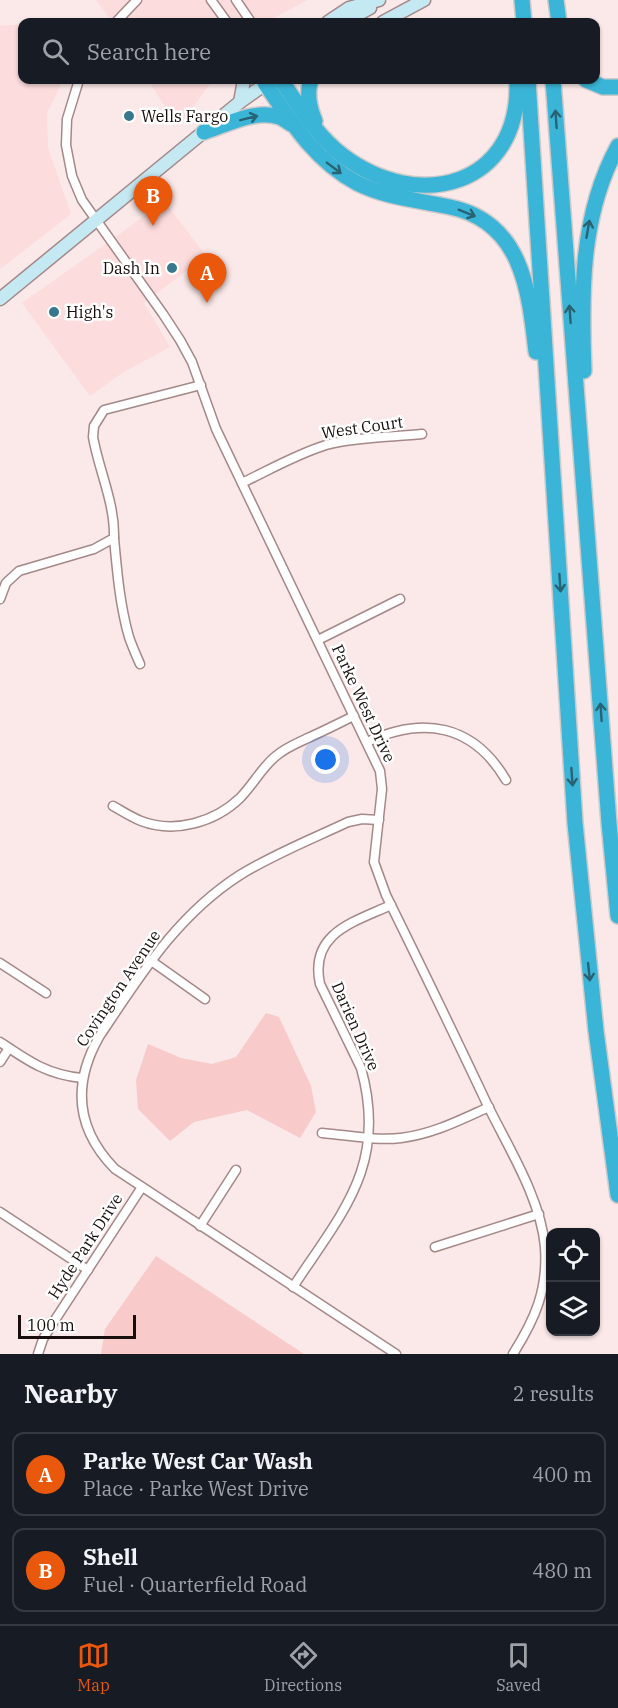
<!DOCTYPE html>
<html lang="en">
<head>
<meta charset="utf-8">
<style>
	body { margin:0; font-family:"IBM Plex Serif",serif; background:#20242c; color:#f1f3f6 }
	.controls { position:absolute; right:18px; bottom:18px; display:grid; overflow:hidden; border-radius:12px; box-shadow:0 2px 4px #0004 }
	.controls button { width:54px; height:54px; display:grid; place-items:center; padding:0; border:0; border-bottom:2px solid #363941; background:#171b24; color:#f1f3f6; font:30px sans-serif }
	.scale { position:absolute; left:18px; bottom:15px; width:118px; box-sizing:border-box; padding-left:6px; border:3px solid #180e0e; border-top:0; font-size:16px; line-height:21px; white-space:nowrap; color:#180e0e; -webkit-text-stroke:4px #fff; paint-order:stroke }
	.you { position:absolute; left:326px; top:760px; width:21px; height:21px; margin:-15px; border:4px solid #fff; border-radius:50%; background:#1a73e8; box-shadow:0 0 0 9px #1a73e833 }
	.badge { display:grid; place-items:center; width:39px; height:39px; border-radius:50%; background:#ea580c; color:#fff; font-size:20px; font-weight:700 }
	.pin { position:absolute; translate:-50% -50px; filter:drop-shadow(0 2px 3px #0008) }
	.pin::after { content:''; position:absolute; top:32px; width:21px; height:18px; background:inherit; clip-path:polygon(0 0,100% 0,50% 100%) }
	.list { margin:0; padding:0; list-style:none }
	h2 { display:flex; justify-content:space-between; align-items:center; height:78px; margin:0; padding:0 24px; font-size:26px }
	h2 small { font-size:20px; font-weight:400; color:#9ea1a6 }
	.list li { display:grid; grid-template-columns:39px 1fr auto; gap:18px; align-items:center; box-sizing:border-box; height:84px; margin:0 12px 12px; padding:0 12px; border:2px solid #363941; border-radius:12px }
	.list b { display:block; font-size:22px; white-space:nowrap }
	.list p { margin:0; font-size:20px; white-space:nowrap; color:#9ea1a6 }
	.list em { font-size:20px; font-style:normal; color:#9ea1a6 }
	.icon { flex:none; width:33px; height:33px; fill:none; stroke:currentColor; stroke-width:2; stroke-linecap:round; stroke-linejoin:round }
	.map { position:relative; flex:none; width:618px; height:1354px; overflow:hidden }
	.search { position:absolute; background:#171b24; box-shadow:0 2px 4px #0004; left:18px; right:18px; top:18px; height:66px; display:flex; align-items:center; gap:15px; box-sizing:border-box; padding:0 21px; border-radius:12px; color:#9ea1a6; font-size:22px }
	.sheet { height:270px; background:#171b24 }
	nav { display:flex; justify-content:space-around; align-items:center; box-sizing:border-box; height:84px; border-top:2px solid #363941; background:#171b24; font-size:16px; color:#9ea1a6 }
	nav a { display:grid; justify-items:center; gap:3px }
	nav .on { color:#ea580c }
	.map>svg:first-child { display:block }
</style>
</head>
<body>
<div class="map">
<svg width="618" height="1354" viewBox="0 0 618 1354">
	<rect width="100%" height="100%" fill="#fbe8e8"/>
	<g fill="#fcdcdc">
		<polygon points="96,0 308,0 266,22 112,22"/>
		<polygon points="22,24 22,80 63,80 47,113 48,148 71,214 0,269 0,26"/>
		<polygon points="148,80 213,80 178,127"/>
		<polygon points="164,201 206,256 144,303 170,347 122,373 90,396 22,303 124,231"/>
	</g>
	<g fill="#f8caca">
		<polygon points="266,1013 279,1017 311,1086 316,1112 300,1138 247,1110 194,1122 170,1141 138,1109 136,1080 148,1044 181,1058 212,1064 236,1057"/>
		<polygon points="156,1256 304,1354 101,1354 105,1329"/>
	</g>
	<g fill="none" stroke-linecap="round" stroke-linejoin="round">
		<defs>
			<g id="street">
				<polyline points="211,0 227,22"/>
				<polyline points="236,0 251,22"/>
				<polyline points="116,22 137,0"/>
				<path d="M79 80 67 119 66 145 72 176 82 200 163 314 180 340 192 362 216 429 380 771 382 789 374 862 386 895C420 964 454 1034 487 1104 508 1147 541 1199 545 1247 548 1290 535 1319 513 1354"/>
				<path d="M242 483C269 470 297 454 326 445 353 437 394 437 422 434"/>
				<path d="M114 538C117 571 120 606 129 637 132 646 136 655 140 664"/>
				<path d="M0 599 6 583 19 571 94 549 114 538C115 503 99 471 93 437L94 426 104 410 201 385"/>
				<polyline points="318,640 400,599"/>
				<path d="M367 742C423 716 473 724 506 780"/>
				<path d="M113 806C122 811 131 817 141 821 175 834 215 822 240 798 253 785 262 767 276 756 285 748 297 743 308 738 324 731 339 723 354 716"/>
				<path d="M379 820 362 819 348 822C312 839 274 854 240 875 176 916 140 976 99 1037 72 1085 76 1129 115 1169L396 1354"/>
				<polyline points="150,960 205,999"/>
				<polyline points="0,963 46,993"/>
				<path d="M0 1042C28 1061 48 1075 82 1078"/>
				<polyline points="0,1062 9,1048"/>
				<path d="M322 1133C348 1135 375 1141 401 1138 433 1134 460 1120 489 1107"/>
				<polyline points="0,1212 88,1270"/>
				<polyline points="200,1226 236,1170"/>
				<polyline points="435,1247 539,1214"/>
				<path d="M293 1287C343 1211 388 1165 361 1068L320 984C309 933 354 922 391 905"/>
				<polyline points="38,1354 43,1339 51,1326 142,1187"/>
			</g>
			<g id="secondary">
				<polyline points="328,22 349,8 379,0"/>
				<polyline points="344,22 370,8"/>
				<polyline points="383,22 424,0"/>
				<polyline points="240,102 244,80"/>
				<polyline points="0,299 240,102 271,80"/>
			</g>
			<g id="highway">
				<polyline points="522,0 524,22"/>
				<polyline points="556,0 559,22"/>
				<path d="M281 80C299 106 316 135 342 155 418 213 521 187 517 80"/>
				<path d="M311 80C306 94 309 107 315 121"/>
				<polyline points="528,80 575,823 596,1031 618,1195"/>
				<polyline points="553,80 609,823 618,916"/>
				<polyline points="586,80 603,87 618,87"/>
				<path d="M265 83C291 122 315 161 357 183 387 198 418 200 450 207 522 222 529 290 536 352"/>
				<path d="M204 132C226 125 255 109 279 117 283 118 287 122 291 124"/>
				<path d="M584 371C581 295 580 215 618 146"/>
			</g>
		</defs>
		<use href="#street" stroke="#a58888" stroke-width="11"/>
		<use href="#secondary" stroke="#a58888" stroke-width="15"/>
		<use href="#highway" stroke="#cccaca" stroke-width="18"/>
		<use href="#street" stroke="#fff" stroke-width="8"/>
		<use href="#secondary" stroke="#c4e9f3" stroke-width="12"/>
		<use href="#highway" stroke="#3ab5d7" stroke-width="15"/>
	</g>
	<defs><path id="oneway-shaft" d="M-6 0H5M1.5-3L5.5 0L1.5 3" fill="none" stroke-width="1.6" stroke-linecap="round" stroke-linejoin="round" transform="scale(1.5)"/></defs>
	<g stroke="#296272">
		<use href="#oneway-shaft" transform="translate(249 118) rotate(-14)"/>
		<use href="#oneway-shaft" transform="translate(556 119) rotate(-94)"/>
		<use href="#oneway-shaft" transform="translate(334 168) rotate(37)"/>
		<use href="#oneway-shaft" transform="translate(467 213) rotate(22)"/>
		<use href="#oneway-shaft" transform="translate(588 229) rotate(-80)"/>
		<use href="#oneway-shaft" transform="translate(570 314) rotate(-94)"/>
		<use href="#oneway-shaft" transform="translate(560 583) rotate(86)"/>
		<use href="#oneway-shaft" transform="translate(601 712) rotate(-94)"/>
		<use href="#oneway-shaft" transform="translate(572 777) rotate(86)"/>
		<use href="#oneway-shaft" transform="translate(589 972) rotate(84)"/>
	</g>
	<g fill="#38788c" stroke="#fff" stroke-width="2">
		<circle cx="129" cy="116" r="6"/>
		<circle cx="172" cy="268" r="6"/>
		<circle cx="54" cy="312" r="6"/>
	</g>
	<g text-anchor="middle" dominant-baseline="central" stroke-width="5" stroke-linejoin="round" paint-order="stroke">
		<g font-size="16" fill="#180e0e" stroke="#fff" text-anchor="start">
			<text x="141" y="116">Wells Fargo</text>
			<text x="160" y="268" text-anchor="end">Dash In</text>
			<text x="66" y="312">High's</text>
		</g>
		<g font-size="16" fill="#180e0e" stroke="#fff">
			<text transform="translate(362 427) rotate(-8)">West Court</text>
			<text transform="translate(364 703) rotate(65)">Parke West Drive</text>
			<text transform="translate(118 988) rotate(-56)">Covington Avenue</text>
			<text transform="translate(356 1026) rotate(66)">Darien Drive</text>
			<text transform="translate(85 1246) rotate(-57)">Hyde Park Drive</text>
		</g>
	</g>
</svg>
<div class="controls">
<button><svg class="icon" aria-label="locate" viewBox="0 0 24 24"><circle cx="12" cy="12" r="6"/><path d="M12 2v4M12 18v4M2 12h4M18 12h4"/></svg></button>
<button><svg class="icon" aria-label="layers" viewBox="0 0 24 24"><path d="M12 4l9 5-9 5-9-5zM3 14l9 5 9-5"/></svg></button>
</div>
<div class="scale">100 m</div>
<div class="you"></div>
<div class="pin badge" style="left:207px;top:303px">A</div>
<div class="pin badge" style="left:153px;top:226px">B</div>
<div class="search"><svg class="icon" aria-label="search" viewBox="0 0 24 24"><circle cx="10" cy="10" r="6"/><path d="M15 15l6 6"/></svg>Search here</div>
</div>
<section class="sheet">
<h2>Nearby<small>2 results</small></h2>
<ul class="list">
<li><span class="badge">A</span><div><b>Parke West Car Wash</b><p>Place · Parke West Drive</p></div><em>400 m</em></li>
<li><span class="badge">B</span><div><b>Shell</b><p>Fuel · Quarterfield Road</p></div><em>480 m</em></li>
</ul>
</section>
<nav>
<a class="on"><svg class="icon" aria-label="map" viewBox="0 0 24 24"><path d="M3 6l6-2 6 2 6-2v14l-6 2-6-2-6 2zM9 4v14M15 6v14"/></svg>Map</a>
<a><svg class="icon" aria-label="directions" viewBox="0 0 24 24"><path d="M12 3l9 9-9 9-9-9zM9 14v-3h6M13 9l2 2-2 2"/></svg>Directions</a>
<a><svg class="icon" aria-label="saved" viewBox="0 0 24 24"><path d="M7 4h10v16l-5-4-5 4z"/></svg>Saved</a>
</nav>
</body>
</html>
